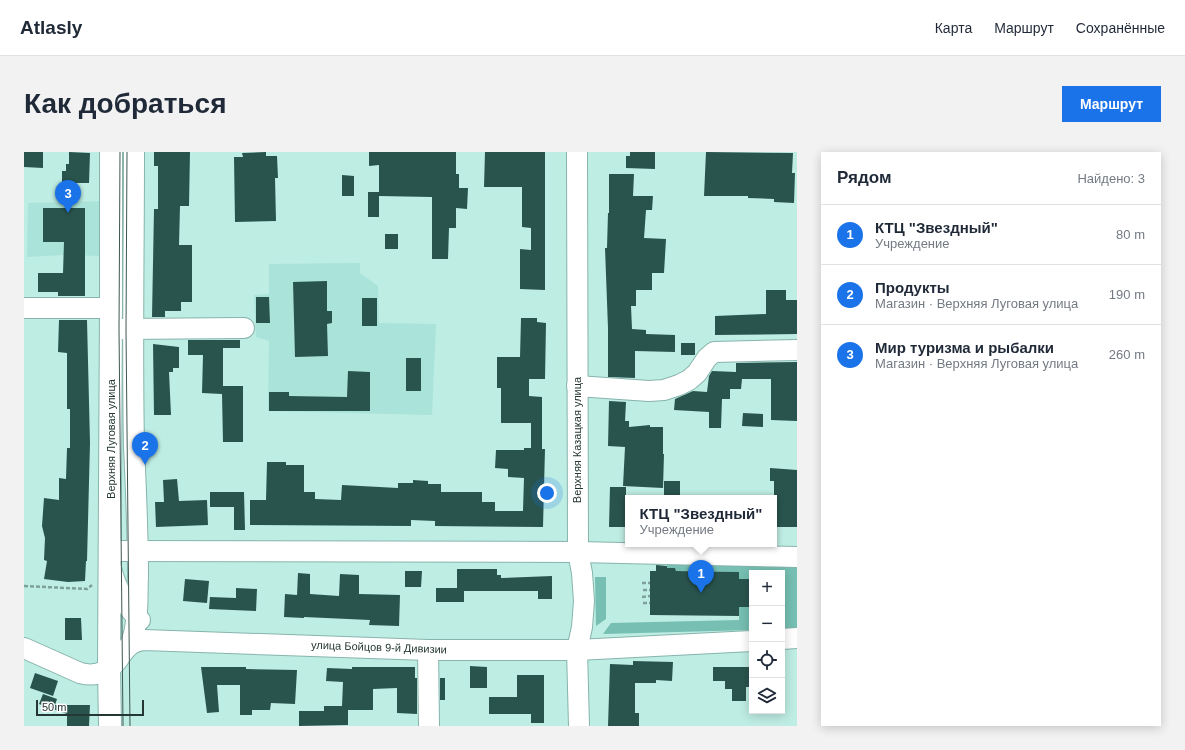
<!DOCTYPE html>
<html lang="ru">
<head>
<meta charset="utf-8">
<style>
	body { margin:0; font-family:Helvetica,sans-serif; background:#f2f2f3; color:#1f2937 }
	.controls { position:absolute; right:12px; bottom:12px; display:grid; overflow:hidden; border-radius:0px; box-shadow:0 2px 10px #0003 }
	.controls button { width:36px; height:36px; display:grid; place-items:center; padding:0; border:0; border-bottom:1px solid #e0e1e3; background:#fff; color:#1f2937; font:20px sans-serif }
	.scale { position:absolute; left:12px; bottom:10px; width:108px; box-sizing:border-box; padding-left:4px; border:2px solid #243733; border-top:0; font-size:11px; line-height:14px; white-space:nowrap; color:#243733; -webkit-text-stroke:3px #fff; paint-order:stroke }
	.you { position:absolute; left:523px; top:341px; width:14px; height:14px; margin:-10px; border:3px solid #fff; border-radius:50%; background:#1a73e8; box-shadow:0 0 0 6px #1a73e833 }
	.badge { display:grid; place-items:center; width:26px; height:26px; border-radius:50%; background:#1a73e8; color:#fff; font-size:13px; font-weight:700 }
	.pin { position:absolute; translate:-50% -33px; filter:drop-shadow(0 1px 2px #0008) }
	.pin::after { content:''; position:absolute; top:21px; width:14px; height:12px; background:inherit; clip-path:polygon(0 0,100% 0,50% 100%) }
	.popup { position:absolute; left:601px; top:343px; width:152px; height:52px; box-sizing:border-box; display:grid; place-content:center; border-radius:0px; background:#fff; filter:drop-shadow(0 1px 3px #0005); font-size:13px; white-space:nowrap; color:#747a83 }
	.popup b { font-size:15px; color:#1f2937 }
	.popup::after { content:''; position:absolute; left:50%; top:100%; margin-left:-8px; border:8px solid transparent; border-top-color:#fff }
	.list { margin:0; padding:0; list-style:none }
	h2 { display:flex; justify-content:space-between; align-items:center; height:52px; margin:0; padding:0 16px; font-size:17px }
	h2 small { font-size:13px; font-weight:400; color:#747a83 }
	.list li { display:grid; grid-template-columns:26px 1fr auto; gap:12px; align-items:center; box-sizing:border-box; height:60px; padding:0 16px; border-top:1px solid #e0e1e3 }
	.list b { display:block; font-size:15px; white-space:nowrap }
	.list p { margin:0; font-size:13px; white-space:nowrap; color:#747a83 }
	.list em { font-size:13px; font-style:normal; color:#747a83 }
	.icon { flex:none; width:22px; height:22px; fill:none; stroke:currentColor; stroke-width:2; stroke-linecap:round; stroke-linejoin:round }
	.map { position:relative; flex:none; width:773px; height:574px; overflow:hidden; border-radius:0px }
	header { display:flex; align-items:center; gap:24px; box-sizing:border-box; height:56px; padding:0 20px; background:#fff; border-bottom:1px solid #e0e1e3 }
	header strong { font-size:19px }
	nav { display:flex; gap:22px; margin-inline-start:auto; font-size:14px }
	.intro { display:flex; align-items:center; justify-content:space-between; box-sizing:border-box; height:96px; padding:0 24px }
	h1 { margin:0; font-size:28px }
	.button { padding:10px 18px; border-radius:0px; background:#1a73e8; color:#fff; font-size:14px; font-weight:700 }
	main { display:flex; gap:24px; padding:0 24px }
	aside { flex:1; background:#fff; border-radius:0px; box-shadow:0 2px 10px #0003 }
	.map>svg:first-child { display:block }
</style>
</head>
<body>
<header>
<strong>Atlasly</strong>
<nav><a>Карта</a><a>Маршрут</a><a>Сохранённые</a></nav>
</header>
<div class="intro"><h1>Как добраться</h1><a class="button">Маршрут</a></div>
<main>
<div class="map">
<svg width="773" height="574" viewBox="0 0 773 574">
	<rect width="100%" height="100%" fill="#beede4"/>
	<g fill="#aae3d9">
		<polygon points="82,49 79,104 39,103 3,105 4,51"/>
		<polygon points="336,111 336,121 354,134 355,171 412,172 408,263 244,259 245,189 232,185 230,143 245,142 245,112"/>
	</g>
	<g fill="#76bfb2">
		<polygon points="643,411 773,412 773,476 758,477 758,421 728,421 728,427 715,427 715,420 652,419 651,416 643,416"/>
		<polygon points="571,425 582,425 582,467 572,474"/>
		<polygon points="728,454 728,478 579,482 587,471 715,468 715,455 728,455"/>
	</g>
	<g fill="#29544d">
		<polygon points="0,0 19,0 19,16 0,15"/>
		<polygon points="45,0 66,1 65,31 38,31 38,19 42,19 42,12 45,12"/>
		<polygon points="130,0 166,0 165,54 156,54 155,93 168,93 168,150 157,150 157,159 141,159 141,165 128,165 130,57 134,57 134,14 130,14"/>
		<polygon points="242,0 242,4 253,4 254,26 251,26 252,69 211,70 210,5 219,5 218,1"/>
		<polygon points="345,0 432,0 432,22 435,22 435,36 444,36 443,57 432,56 432,76 425,76 424,107 408,107 408,45 355,44 355,65 344,65 344,40 355,40 355,13 345,14"/>
		<polygon points="461,0 521,0 521,138 496,137 496,97 507,98 507,76 498,75 498,35 460,35"/>
		<polygon points="606,0 631,0 631,17 602,16 602,4 606,4"/>
		<polygon points="682,0 769,1 768,21 771,21 770,51 750,50 750,47 724,46 724,44 680,44"/>
		<polygon points="585,22 610,22 609,44 629,44 628,58 622,58 620,86 642,87 640,121 628,121 628,138 612,138 612,154 607,154 608,177 622,178 622,182 651,183 651,200 611,199 611,226 584,225 584,176 581,96 583,96 584,61 585,61"/>
		<polygon points="318,23 330,24 330,44 318,44"/>
		<polygon points="19,56 61,56 61,144 34,144 34,140 14,140 14,121 39,121 40,90 19,90"/>
		<rect x="361" y="82" width="13" height="15"/>
		<polygon points="303,129 303,159 308,159 308,171 303,172 304,204 271,205 269,130"/>
		<polygon points="742,138 762,138 762,148 773,148 773,182 691,183 691,164 742,162"/>
		<polygon points="232,145 245,145 246,171 232,171"/>
		<rect x="338" y="146" width="15" height="28"/>
		<polygon points="497,166 513,166 513,170 522,171 521,227 505,227 505,244 518,245 518,297 521,297 519,375 411,374 411,369 387,368 387,374 226,373 226,348 242,348 243,310 262,310 262,313 280,313 280,340 291,340 291,347 317,348 318,333 374,336 374,331 389,331 389,328 404,329 404,332 417,332 417,340 458,340 458,350 471,350 471,359 499,359 500,326 484,325 484,317 471,316 472,298 500,298 500,296 507,296 507,271 477,271 477,236 473,236 473,205 496,205"/>
		<polygon points="35,168 63,168 66,291 63,409 62,409 61,429 44,430 20,427 23,409 20,408 21,386 18,374 20,346 35,348 35,326 42,327 43,296 46,296 46,257 43,257 43,201 34,200"/>
		<polygon points="164,188 216,188 216,196 199,196 199,234 219,234 219,290 199,290 198,242 178,241 179,203 164,203"/>
		<rect x="657" y="191" width="14" height="12"/>
		<polygon points="129,192 155,195 155,216 149,216 149,220 145,220 147,263 130,263"/>
		<rect x="382" y="206" width="15" height="33"/>
		<polygon points="773,210 773,269 747,268 747,227 718,227 717,237 706,237 706,247 698,247 697,276 685,276 685,260 650,258 651,247 669,239 683,240 685,224 688,219 712,220 712,211"/>
		<polygon points="324,219 346,220 346,259 245,259 245,240 265,240 265,244 323,245"/>
		<polygon points="585,249 602,250 601,269 605,269 605,275 626,273 626,275 639,275 639,302 640,302 639,336 599,334 601,295 584,294"/>
		<polygon points="719,261 739,262 739,275 718,274"/>
		<polygon points="746,316 773,318 773,375 750,375 750,329 746,329"/>
		<polygon points="153,327 155,349 183,348 184,373 132,375 131,350 140,350 139,328"/>
		<rect x="640" y="329" width="16" height="17"/>
		<polygon points="586,335 602,335 602,357 604,357 604,375 585,375"/>
		<polygon points="186,340 220,340 221,378 210,378 210,355 186,355"/>
		<polygon points="632,413 643,414 643,416 651,416 652,419 715,420 715,427 728,427 728,455 715,455 715,464 626,463 626,419 632,419"/>
		<polygon points="433,417 473,417 473,423 477,423 477,426 528,424 528,447 514,447 514,439 440,439 440,450 412,450 412,436 433,436"/>
		<polygon points="381,419 398,419 397,435 381,435"/>
		<polygon points="274,421 286,422 286,442 315,444 316,422 335,423 335,442 376,443 375,474 345,473 346,468 280,465 280,466 260,465 261,442 273,443"/>
		<polygon points="161,427 185,429 183,451 159,449"/>
		<polygon points="212,436 233,437 232,459 185,457 186,445 212,446"/>
		<polygon points="41,466 57,466 58,488 41,488"/>
		<polygon points="609,509 649,510 648,529 632,528 632,531 611,531 611,561 615,561 615,574 584,574 586,512 609,513"/>
		<polygon points="446,514 463,515 463,536 446,536"/>
		<polygon points="177,515 222,515 222,517 273,518 271,552 247,551 246,558 228,558 228,563 216,563 216,533 193,533 195,560 183,561"/>
		<polygon points="328,515 391,515 391,526 393,526 393,562 373,561 373,536 349,537 349,558 324,558 324,573 275,574 275,559 300,559 300,554 318,554 319,530 302,529 303,516 328,517"/>
		<polygon points="689,515 728,515 728,535 722,535 722,549 708,549 708,537 701,537 701,529 689,529"/>
		<polygon points="11,521 34,529 29,544 6,536"/>
		<polygon points="493,523 520,523 520,571 507,571 507,562 465,562 465,545 493,545"/>
		<rect x="416" y="526" width="5" height="22"/>
		<polygon points="19,542 33,547 31,553 66,553 65,574 43,574 43,562 15,552"/>
	</g>
	<g fill="none" stroke-linecap="round" stroke-linejoin="round">
		<defs>
			<g id="minor">
				<polyline points="553,0 554,400 558,421 560,449 558,475 553,498 555,574"/>
				<polyline points="0,156 87,156"/>
				<polyline points="97,177 220,176"/>
				<polyline points="553,234 625,239 640,238 655,233 665,228 673,221 683,206 690,200 773,198"/>
				<polyline points="86,399 554,400 773,405"/>
				<path d="M87 416C92 435 101 455 116 468"/>
				<polyline points="758,487 773,486"/>
				<path d="M107 492C115 469 113 448 114 424 114 380 112 337 110 294 108 196 110 98 110 0"/>
				<path d="M0 496 56 521C71 525 83 521 93 509 96 505 99 500 103 496 107 491 114 489 120 488L404 498H553L728 489"/>
				<polyline points="404,498 405,574"/>
			</g>
			<polyline id="major" points="86,574 85,516 87,156 87,0"/>
		</defs>
		<use href="#minor" stroke="#87b4ac" stroke-width="22"/>
		<use href="#major" stroke="#87b4ac" stroke-width="24"/>
		<g stroke="#7da09a" stroke-width="2.5" stroke-dasharray="4 2" stroke-linecap="butt">
			<polyline points="618,431 626,431"/>
			<polyline points="0,434 63,437 68,433"/>
			<polyline points="619,438 626,438"/>
			<polyline points="618,445 626,444"/>
			<polyline points="619,451 626,451"/>
		</g>
		<use href="#minor" stroke="#fff" stroke-width="20"/>
		<use href="#major" stroke="#fff" stroke-width="22"/>
		<g stroke="#3e5550" stroke-width="1">
			<polyline points="96,0 95,177 99,574"/>
			<polyline points="103,0 102,178 106,574"/>
		</g>
	</g>
	<g text-anchor="middle" dominant-baseline="central" stroke-width="4" stroke-linejoin="round" paint-order="stroke">
		<g font-size="11" fill="#243733" stroke="#fff">
			<text transform="translate(87 287) rotate(-90)">Верхняя Луговая улица</text>
			<text transform="translate(553 288) rotate(-90)">Верхняя Казацкая улица</text>
			<text transform="translate(355 495) rotate(2)">улица Бойцов 9-й Дивизии</text>
		</g>
	</g>
</svg>
<div class="controls">
<button>+</button>
<button>−</button>
<button><svg class="icon" aria-label="locate" viewBox="0 0 24 24"><circle cx="12" cy="12" r="6"/><path d="M12 2v4M12 18v4M2 12h4M18 12h4"/></svg></button>
<button><svg class="icon" aria-label="layers" viewBox="0 0 24 24"><path d="M12 4l9 5-9 5-9-5zM3 14l9 5 9-5"/></svg></button>
</div>
<div class="scale">50 m</div>
<div class="you"></div>
<div class="pin badge" style="left:677px;top:441px">1</div>
<div class="popup"><b>КТЦ &quot;Звездный&quot;</b>Учреждение</div>
<div class="pin badge" style="left:121px;top:313px">2</div>
<div class="pin badge" style="left:44px;top:61px">3</div>
</div>
<aside>
<h2>Рядом<small>Найдено: 3</small></h2>
<ul class="list">
<li><span class="badge">1</span><div><b>КТЦ &quot;Звездный&quot;</b><p>Учреждение</p></div><em>80 m</em></li>
<li><span class="badge">2</span><div><b>Продукты</b><p>Магазин · Верхняя Луговая улица</p></div><em>190 m</em></li>
<li><span class="badge">3</span><div><b>Мир туризма и рыбалки</b><p>Магазин · Верхняя Луговая улица</p></div><em>260 m</em></li>
</ul>
</aside>
</main>
</body>
</html>
